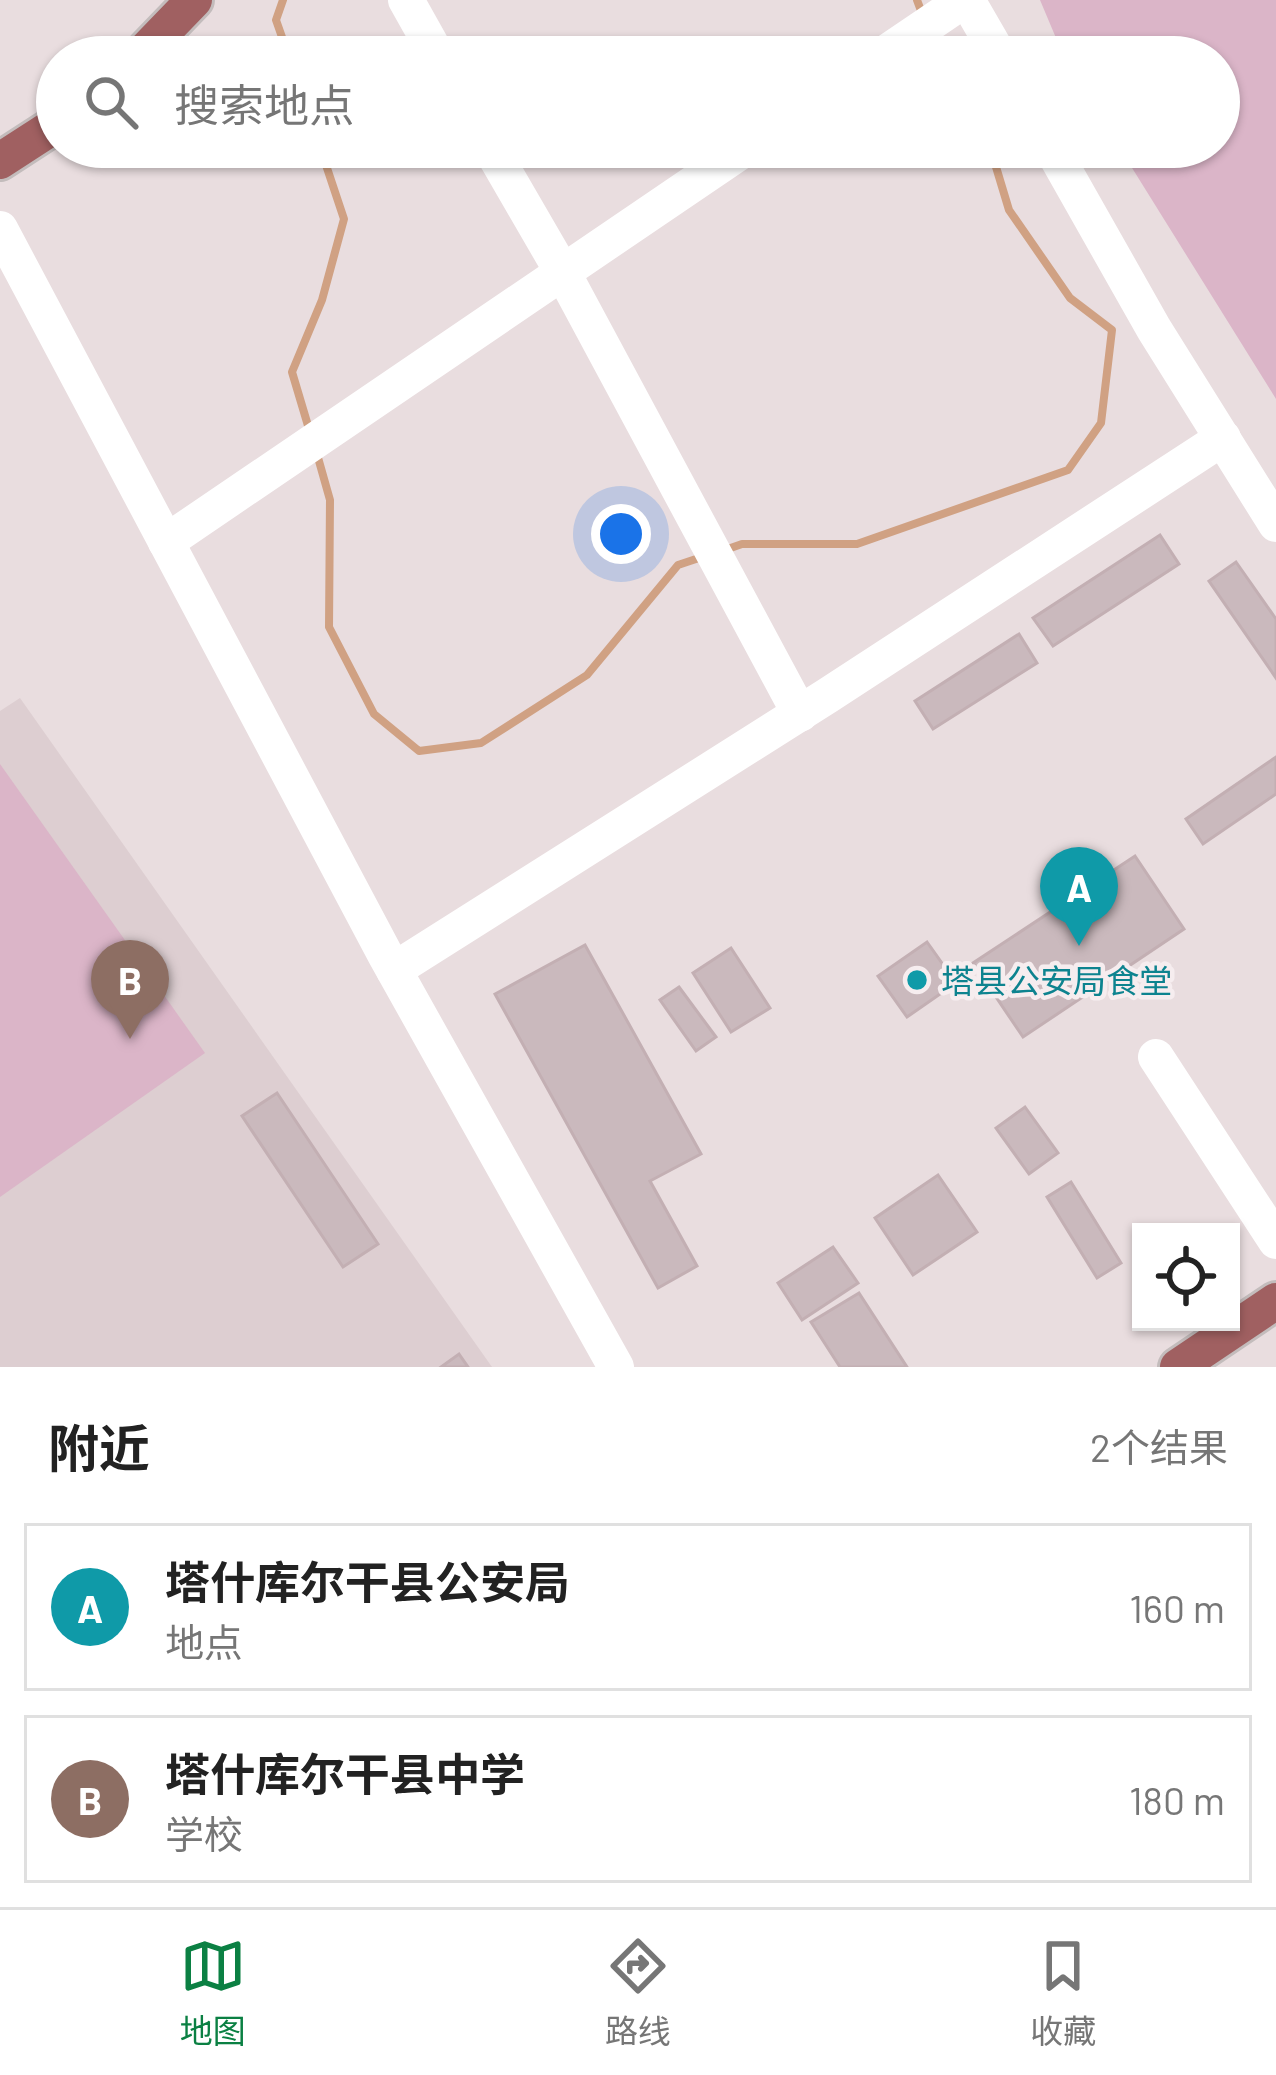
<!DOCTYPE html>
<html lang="zh">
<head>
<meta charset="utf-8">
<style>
	body { margin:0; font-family:Barlow,"Noto Sans SC",sans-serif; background:#f2f2f2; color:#222 }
	.controls { position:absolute; right:36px; bottom:36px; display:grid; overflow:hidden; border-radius:0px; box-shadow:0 3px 9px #0004 }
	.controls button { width:108px; height:108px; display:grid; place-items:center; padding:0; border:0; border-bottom:3px solid #e0e0e0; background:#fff; color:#222; font:60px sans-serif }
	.you { position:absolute; left:621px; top:534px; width:42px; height:42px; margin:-30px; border:9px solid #fff; border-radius:50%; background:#1a73e8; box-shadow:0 0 0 18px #1a73e833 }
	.badge { display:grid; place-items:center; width:78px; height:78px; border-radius:50%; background:#0b8043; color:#fff; font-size:39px; font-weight:700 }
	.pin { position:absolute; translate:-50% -99px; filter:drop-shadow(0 3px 6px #0008) }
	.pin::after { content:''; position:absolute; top:63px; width:42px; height:36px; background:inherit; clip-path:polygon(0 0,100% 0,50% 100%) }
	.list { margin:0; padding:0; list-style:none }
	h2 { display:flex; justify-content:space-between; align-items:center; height:156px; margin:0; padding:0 48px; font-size:51px }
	h2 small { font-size:39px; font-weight:400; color:#767676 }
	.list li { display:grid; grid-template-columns:78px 1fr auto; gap:36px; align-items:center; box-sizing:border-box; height:168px; margin:0 24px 24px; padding:0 24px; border:3px solid #e0e0e0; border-radius:0px }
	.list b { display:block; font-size:45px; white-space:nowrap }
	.list p { margin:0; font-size:39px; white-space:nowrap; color:#767676 }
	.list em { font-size:39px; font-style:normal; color:#767676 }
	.icon { flex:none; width:66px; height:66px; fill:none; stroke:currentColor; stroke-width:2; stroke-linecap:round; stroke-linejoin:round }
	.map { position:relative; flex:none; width:1276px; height:1367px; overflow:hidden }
	.search { position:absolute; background:#fff; box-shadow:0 3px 9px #0004; left:36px; right:36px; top:36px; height:132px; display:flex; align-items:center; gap:30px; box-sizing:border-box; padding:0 42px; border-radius:66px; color:#767676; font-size:45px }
	.sheet { height:540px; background:#fff }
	nav { display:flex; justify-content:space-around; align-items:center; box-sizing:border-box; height:168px; border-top:3px solid #e0e0e0; background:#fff; font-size:33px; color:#767676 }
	nav a { display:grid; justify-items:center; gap:6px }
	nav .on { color:#0b8043 }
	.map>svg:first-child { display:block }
</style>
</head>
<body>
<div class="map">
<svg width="1276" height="1367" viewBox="0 0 1276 1367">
	<rect width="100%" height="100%" fill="#e9dddf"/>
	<polygon fill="#ddced1" points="20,698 492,1367 0,1367 0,711"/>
	<g fill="#dbb5c8">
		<polygon points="1040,0 1276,0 1276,399 1119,147 1219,147 1219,57 1064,57"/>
		<polygon points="0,764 205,1053 0,1197"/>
	</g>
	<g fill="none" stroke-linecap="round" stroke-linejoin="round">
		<g stroke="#d0a183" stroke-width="8">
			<polyline points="283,0 276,20 289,57"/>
			<polyline points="917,0 923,16"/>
			<polyline points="934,33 950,57"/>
			<polyline points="309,429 292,372 322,300 344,219 320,147"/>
			<polyline points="317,454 330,500 329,627 374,714 419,751 481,743 587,675 678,565 702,557"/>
			<polyline points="722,551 742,544 857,544 1068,470 1101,423 1112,330 1070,298 1009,210 990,147"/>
		</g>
	</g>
	<g fill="#cab9bd" stroke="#c3afb3" stroke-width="3">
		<polygon points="1160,535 1179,564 1053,646 1033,618"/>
		<polygon points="1236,562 1276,619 1276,678 1209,581"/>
		<polygon points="1019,634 1037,663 933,729 915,701"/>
		<polygon points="1276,757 1276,794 1203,844 1186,819"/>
		<polygon points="1135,856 1184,929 1023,1037 973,963"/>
		<polygon points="927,942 956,983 907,1017 878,976"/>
		<polygon points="585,945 701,1154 650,1181 697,1266 658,1288 495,994"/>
		<polygon points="731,948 770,1008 731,1032 693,973"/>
		<polygon points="679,987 716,1037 696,1051 660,1000"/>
		<polygon points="277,1093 378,1244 343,1267 242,1116"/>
		<polygon points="1025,1107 1058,1153 1029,1174 996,1128"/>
		<polygon points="938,1175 977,1232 913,1275 875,1218"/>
		<polygon points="1071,1182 1121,1263 1097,1278 1047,1197"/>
		<polygon points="833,1247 858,1283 802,1320 778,1283"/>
		<polygon points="859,1293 907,1367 840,1367 811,1322"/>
		<polygon points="459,1354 468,1367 441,1367"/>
	</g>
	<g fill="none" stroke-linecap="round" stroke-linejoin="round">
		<defs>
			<g id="major">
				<polyline points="139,57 194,0"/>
				<polyline points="0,161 57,124"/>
				<polyline points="1178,1367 1276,1301"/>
			</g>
		</defs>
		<use href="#major" stroke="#c3bcbc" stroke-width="42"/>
		<g stroke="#fff" stroke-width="36">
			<polyline points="406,0 438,57"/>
			<polyline points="967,0 1000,57"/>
			<polyline points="880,57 964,0"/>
			<polyline points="490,147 563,273 800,714"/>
			<polyline points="1051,147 1154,329 1276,524"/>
			<polyline points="0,229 386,956 616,1367"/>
			<polyline points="166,542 747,147"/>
			<polyline points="394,970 827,696 1223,438"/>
			<polyline points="1156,1057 1276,1241"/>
		</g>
		<use href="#major" stroke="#a06061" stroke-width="36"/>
	</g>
	<circle fill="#0f9aa8" stroke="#f6edef" stroke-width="4.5" cx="917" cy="980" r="12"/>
	<g text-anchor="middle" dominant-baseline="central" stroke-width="9" stroke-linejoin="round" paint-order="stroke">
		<g font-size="33" fill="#0d838f" stroke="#f6edef" text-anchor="start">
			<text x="941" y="980">塔县公安局食堂</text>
		</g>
	</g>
</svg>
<div class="controls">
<button><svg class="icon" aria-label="locate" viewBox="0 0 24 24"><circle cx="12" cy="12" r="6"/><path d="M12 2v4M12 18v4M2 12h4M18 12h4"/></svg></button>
</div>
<div class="you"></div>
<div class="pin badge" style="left:1079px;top:946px;background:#0f9aa8">A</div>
<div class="pin badge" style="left:130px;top:1039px;background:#8d6e63">B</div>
<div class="search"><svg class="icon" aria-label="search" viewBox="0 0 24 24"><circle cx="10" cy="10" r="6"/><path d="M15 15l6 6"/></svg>搜索地点</div>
</div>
<section class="sheet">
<h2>附近<small>2个结果</small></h2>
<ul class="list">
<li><span class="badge" style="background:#0f9aa8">A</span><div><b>塔什库尔干县公安局</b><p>地点</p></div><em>160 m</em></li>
<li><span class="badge" style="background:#8d6e63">B</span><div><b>塔什库尔干县中学</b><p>学校</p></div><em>180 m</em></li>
</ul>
</section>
<nav>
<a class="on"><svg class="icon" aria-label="map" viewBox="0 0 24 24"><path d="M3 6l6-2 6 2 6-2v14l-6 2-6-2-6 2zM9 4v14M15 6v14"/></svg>地图</a>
<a><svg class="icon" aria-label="directions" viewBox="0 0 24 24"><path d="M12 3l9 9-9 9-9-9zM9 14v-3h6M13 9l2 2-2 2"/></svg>路线</a>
<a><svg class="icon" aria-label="saved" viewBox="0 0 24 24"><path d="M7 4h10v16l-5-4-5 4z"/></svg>收藏</a>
</nav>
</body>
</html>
